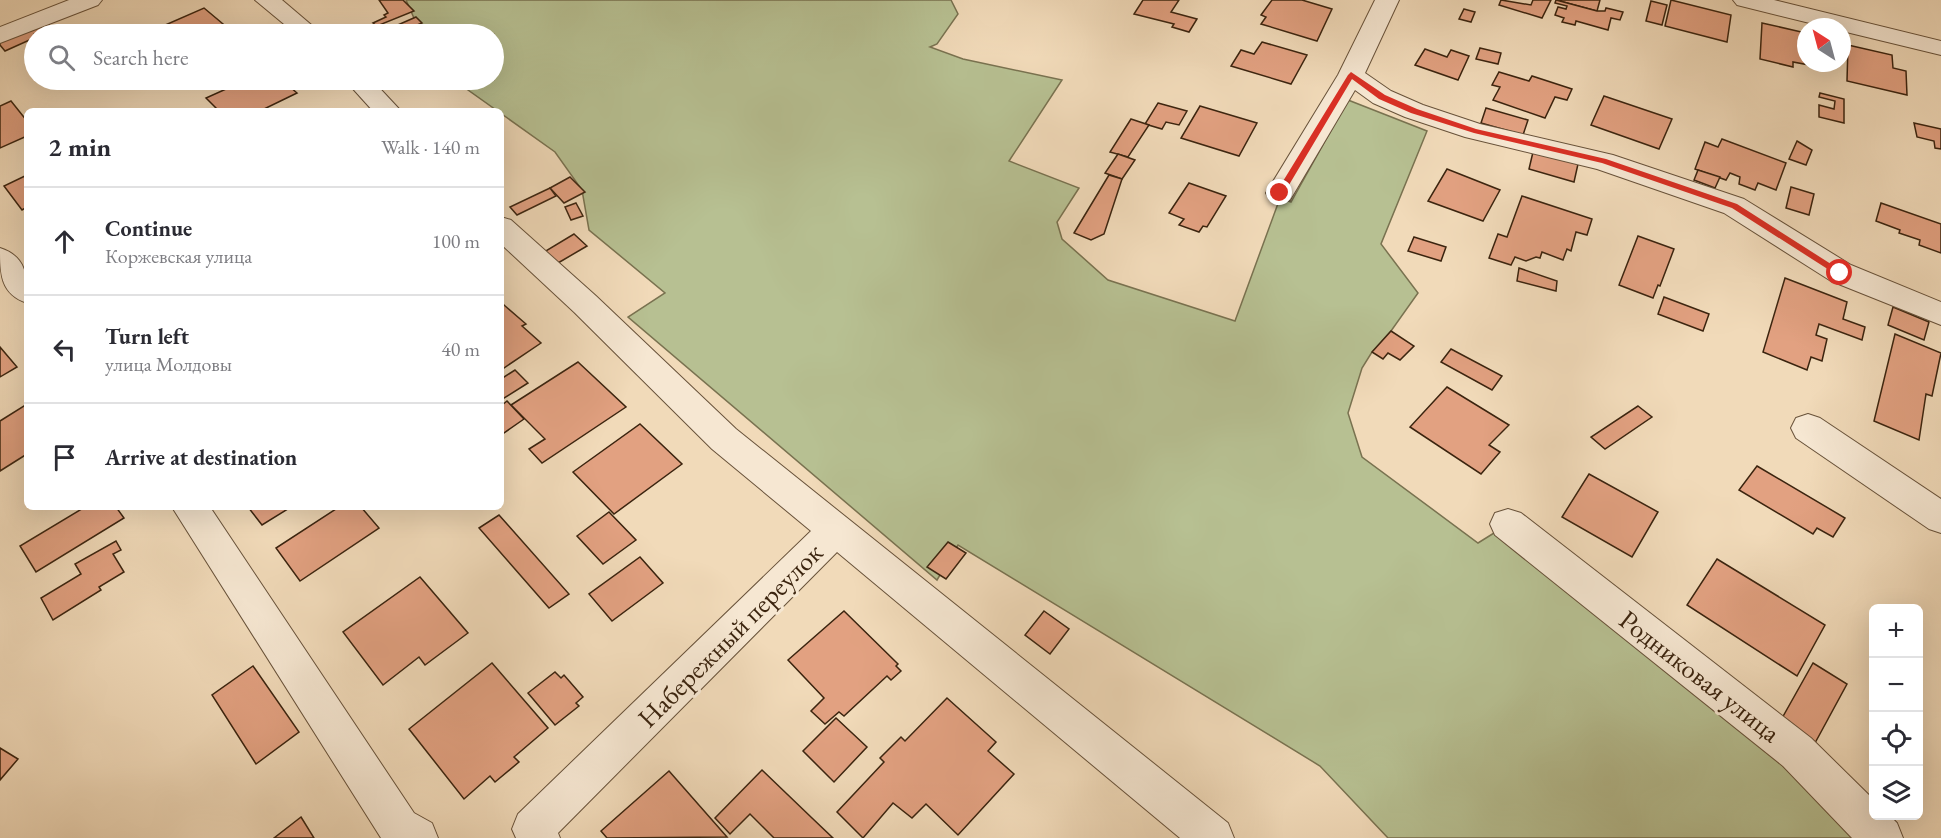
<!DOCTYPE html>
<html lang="en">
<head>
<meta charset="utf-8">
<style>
	body { margin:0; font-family:"EB Garamond",serif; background:#f7f7f7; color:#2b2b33 }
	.controls { position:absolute; right:18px; bottom:18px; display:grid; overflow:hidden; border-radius:9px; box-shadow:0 6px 24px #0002 }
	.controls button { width:54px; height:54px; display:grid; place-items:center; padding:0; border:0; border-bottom:2px solid #e1e1e2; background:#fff; color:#2b2b33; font:30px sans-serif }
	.compass { position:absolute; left:1797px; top:18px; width:54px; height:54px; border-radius:50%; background:#fff; box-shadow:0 6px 24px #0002; rotate:324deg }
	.stop { position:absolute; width:18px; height:18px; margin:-14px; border:4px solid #d93025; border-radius:50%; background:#fff }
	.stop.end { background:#d93025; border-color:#fff; box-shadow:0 2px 6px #0008 }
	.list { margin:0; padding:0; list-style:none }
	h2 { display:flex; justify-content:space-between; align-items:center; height:78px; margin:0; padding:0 24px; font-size:26px }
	h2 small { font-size:20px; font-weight:400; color:#7c7c81 }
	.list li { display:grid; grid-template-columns:39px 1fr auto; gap:18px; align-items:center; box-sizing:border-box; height:108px; padding:0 24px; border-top:2px solid #e1e1e2 }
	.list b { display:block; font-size:22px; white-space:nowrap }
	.list p { margin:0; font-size:20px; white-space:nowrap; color:#7c7c81 }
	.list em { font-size:20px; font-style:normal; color:#7c7c81 }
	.icon { flex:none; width:33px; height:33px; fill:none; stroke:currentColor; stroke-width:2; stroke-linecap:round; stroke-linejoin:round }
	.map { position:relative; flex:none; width:1941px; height:838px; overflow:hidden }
	.search { position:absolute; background:#fff; box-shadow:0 6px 24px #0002; left:24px; top:24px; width:480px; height:66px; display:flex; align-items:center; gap:15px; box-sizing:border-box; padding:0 21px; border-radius:33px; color:#7c7c81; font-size:22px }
	.panel { position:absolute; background:#fff; box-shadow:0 6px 24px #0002; left:24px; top:108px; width:480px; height:402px; border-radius:9px }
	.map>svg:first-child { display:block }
</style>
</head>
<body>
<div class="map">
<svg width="1941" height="838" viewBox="0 0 1941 838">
	<rect width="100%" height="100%" fill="#f1dab9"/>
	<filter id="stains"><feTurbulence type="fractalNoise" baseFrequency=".00333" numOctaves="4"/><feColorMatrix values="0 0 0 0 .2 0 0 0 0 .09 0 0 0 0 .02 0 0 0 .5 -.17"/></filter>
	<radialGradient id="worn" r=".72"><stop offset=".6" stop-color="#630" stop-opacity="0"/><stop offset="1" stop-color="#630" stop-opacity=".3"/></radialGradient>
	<polygon fill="#b7c092" stroke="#797250" stroke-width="1.5" points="406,0 951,0 958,14 937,44 930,47 963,59 1062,80 1009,161 1079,188 1057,222 1062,239 1108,280 1235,321 1280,198 1291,202 1348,100 1427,131 1381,244 1418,293 1391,331 1372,352 1362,368 1348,413 1362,457 1478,543 1494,533 1768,752 1860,838 1388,838 1320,766 958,545 937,580 628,317 665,293 589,230 582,190 555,152 454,80 494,80 494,34 421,34"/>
	<g fill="#e2a181" stroke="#3b240f" stroke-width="1.5">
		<polygon points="379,0 403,0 414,11 377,26 373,23 386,17 384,15 388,13"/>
		<polygon points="1143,0 1179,0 1171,12 1197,19 1189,32 1172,27 1174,24 1134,14"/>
		<polygon points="1272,0 1302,0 1332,9 1317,41 1261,24 1266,17 1261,15"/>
		<polygon points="1501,0 1531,5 1533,0 1551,0 1542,18 1499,5"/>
		<polygon points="1556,0 1600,0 1597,11"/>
		<polygon points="1556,0 1597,11 1605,11 1606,8 1623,12 1620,20 1611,18 1608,30 1576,21 1575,25 1562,22 1564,18 1555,15 1558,7 1566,9 1567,6 1555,3"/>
		<polygon points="1671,0 1731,15 1727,42 1665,26"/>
		<polygon points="1651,1 1667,5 1662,25 1646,21"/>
		<polygon points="204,8 229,29 217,34 147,33"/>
		<polygon points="1464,9 1475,12 1471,22 1459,19"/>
		<polygon points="416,17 422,23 398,33 393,27"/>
		<polygon points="45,21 55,30 44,34 34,34 34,38 5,51 0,45 0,40"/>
		<polygon points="1762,23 1806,33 1806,63 1825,63 1825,68 1793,62 1793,67 1760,59"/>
		<polygon points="1262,42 1307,55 1291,84 1231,66 1241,50 1254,54"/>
		<polygon points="1848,45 1892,55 1893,68 1906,71 1907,95 1847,81"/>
		<polygon points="1480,48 1501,53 1498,64 1476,59"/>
		<polygon points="1425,49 1447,57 1451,50 1469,56 1458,80 1415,65"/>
		<polygon points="1499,72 1529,81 1532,76 1572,89 1567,100 1555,97 1545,118 1493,100 1500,87 1492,85"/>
		<polygon points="246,80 282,80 297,93 260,111 219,111 206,98"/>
		<polygon points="1820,93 1844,99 1844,123 1819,117 1819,105 1834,109 1835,101 1819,97"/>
		<polygon points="1604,96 1672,119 1659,149 1591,125"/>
		<polygon points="11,101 27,121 27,136 0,148 0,106"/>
		<polygon points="1158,103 1187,111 1179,125 1166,122 1162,129 1145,124"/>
		<polygon points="1200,106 1257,123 1239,156 1181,138"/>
		<polygon points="1486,108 1528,120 1523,135 1481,123"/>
		<polygon points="1131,119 1149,125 1128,157 1110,152"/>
		<polygon points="1914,123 1941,129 1941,149 1935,148 1934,141 1917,137"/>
		<polygon points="1722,139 1786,163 1776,190 1758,183 1755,190 1739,184 1740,177 1730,173 1726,180 1695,169 1705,142 1718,147"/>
		<polygon points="1797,141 1812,150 1806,165 1789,159"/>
		<polygon points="1533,152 1578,164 1574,182 1529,169"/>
		<polygon points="1118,154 1135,160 1122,179 1105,173"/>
		<polygon points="1447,169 1500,190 1483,221 1428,201"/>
		<polygon points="1698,170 1720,177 1715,188 1694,180"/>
		<polygon points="27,175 27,207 22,210 4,186"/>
		<polygon points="1109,175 1122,179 1104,234 1091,240 1074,233"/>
		<polygon points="570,177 585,192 564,203 550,188"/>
		<polygon points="1189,183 1226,196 1207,227 1203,226 1199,232 1179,225 1184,219 1169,213"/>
		<polygon points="1791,187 1814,194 1809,215 1786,208"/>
		<polygon points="550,188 556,196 517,215 510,207"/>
		<polygon points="1522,196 1592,219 1587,235 1576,232 1571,251 1567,249 1563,260 1542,252 1540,258 1536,257 1526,261 1515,257 1511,265 1489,258 1498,234 1507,237"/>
		<polygon points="576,203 583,216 571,220 565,207"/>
		<polygon points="1881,203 1941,224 1941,253 1919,245 1920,240 1899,233 1900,230 1876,221"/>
		<polygon points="574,234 587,246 558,263 544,252"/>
		<polygon points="1638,236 1674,249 1660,286 1658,285 1653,298 1619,285"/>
		<polygon points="1414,237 1446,247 1441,261 1408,251"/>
		<polygon points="1519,268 1557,281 1556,291 1517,281"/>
		<polygon points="1785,278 1847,302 1843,319 1865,327 1862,340 1819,324 1816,335 1827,339 1822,361 1811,357 1807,370 1763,352"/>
		<polygon points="1664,297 1709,314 1703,331 1658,314"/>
		<polygon points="504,305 526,324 522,326 541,343 501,370 501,307"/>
		<polygon points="1893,307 1929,322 1924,340 1888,325"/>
		<polygon points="1391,331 1414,346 1400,360 1388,353 1383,359 1372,352"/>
		<polygon points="1895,334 1941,353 1932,396 1926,394 1919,440 1874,421"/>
		<polygon points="0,347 17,367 0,377"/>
		<polygon points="1451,349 1502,376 1492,390 1441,362"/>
		<polygon points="578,362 626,407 542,463 529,449 545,439 511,405"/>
		<polygon points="515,370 528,383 501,400 501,379"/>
		<polygon points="1447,387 1509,425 1489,445 1500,452 1481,474 1410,427"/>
		<polygon points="507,401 524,419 501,435 501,406"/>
		<polygon points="27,404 27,454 0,471 0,421"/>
		<polygon points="1638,406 1652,417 1605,449 1591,437"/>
		<polygon points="640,424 682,464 614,514 573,472"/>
		<polygon points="1757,466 1845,518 1833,537 1817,528 1813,534 1739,490"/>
		<polygon points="1589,474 1658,512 1632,557 1562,517"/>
		<polygon points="85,507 116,507 124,518 36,572 20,546"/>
		<polygon points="248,507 291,507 262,525"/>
		<polygon points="339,507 361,507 379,528 300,581 276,548"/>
		<polygon points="609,512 636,540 603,564 577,536"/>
		<polygon points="499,515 569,594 549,608 479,528"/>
		<polygon points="116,541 121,550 113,554 124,572 99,587 101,590 53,620 41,598 81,574 75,564"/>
		<polygon points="948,542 966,553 946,579 927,567"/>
		<polygon points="640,557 663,583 612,621 589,594"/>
		<polygon points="1717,559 1825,625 1797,676 1687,605"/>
		<polygon points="420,577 468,633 425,665 419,657 383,685 343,632"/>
		<polygon points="844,611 898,664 896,666 901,671 891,680 887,676 844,716 839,712 825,724 811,711 824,698 788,660"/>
		<polygon points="1044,611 1069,629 1050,654 1025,635"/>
		<polygon points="492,663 548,728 514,757 519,762 495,782 490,776 464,799 409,729"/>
		<polygon points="1813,663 1847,684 1815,743 1781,720"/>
		<polygon points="253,666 299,732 256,764 212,695"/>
		<polygon points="555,672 561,678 564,675 583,697 576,703 579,706 555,725 528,693"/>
		<polygon points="947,698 996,742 988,751 1014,774 958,835 926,804 912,818 893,803 863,838 837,812 884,762 880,758 901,737 905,741"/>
		<polygon points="836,718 867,747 834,782 803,751"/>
		<polygon points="0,748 18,759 0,780"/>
		<polygon points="762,770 812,818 833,838 774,838 750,814 730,834 715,818"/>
		<polygon points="669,771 727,837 607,838 601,831"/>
		<polygon points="301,817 314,838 274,838"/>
	</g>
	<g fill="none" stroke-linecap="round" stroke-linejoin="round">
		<defs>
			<g id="minor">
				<polygon points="69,0 102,0 98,5 0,43 0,27"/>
				<polygon points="255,0 282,0 322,34 296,34"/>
				<polygon points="1375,0 1399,0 1365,73 1391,91 1423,105 1480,124 1613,155 1744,199 1851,265 1941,302 1941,325 1831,281 1724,213 1597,169 1465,137 1405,117 1373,103 1355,90 1290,200 1280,203 1270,200 1266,193 1338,75"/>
				<polygon points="1733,0 1774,0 1941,41 1941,55 1842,31 1842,27 1826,27 1737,5"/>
				<polygon points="345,80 372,80 401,111 373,111"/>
				<polygon points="501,217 511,220 596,296 736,429 1228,823 1234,838 1180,838 837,552 558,833 560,838 516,838 512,829 518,814 811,531 712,449 574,312 501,244"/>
				<path d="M0 248C28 257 27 278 27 303 0 294 0 273 0 248Z"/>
				<polygon points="1808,414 1820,418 1941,499 1941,533 1929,529 1796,438 1791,428 1796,418"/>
				<polygon points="172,507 210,507 414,813 432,823 438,838 381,838"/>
				<polygon points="1508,509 1521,513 1811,738 1874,800 1874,816 1890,816 1897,823 1903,838 1852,838 1783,766 1495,535 1490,524 1495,513"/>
			</g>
		</defs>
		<use href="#minor" stroke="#68523a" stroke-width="2"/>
		<use href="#minor" fill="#f6e7d2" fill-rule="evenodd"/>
	</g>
	<polygon fill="#d93025" points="1351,72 1385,95 1417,109 1476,129 1606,159 1737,204 1845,273 1837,275 1732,208 1602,163 1474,133 1411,113 1379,99 1352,79 1283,195 1277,195 1277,191 1348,75"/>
	<g text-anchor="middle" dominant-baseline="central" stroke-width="6" stroke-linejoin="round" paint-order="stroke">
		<g font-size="27" fill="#3b240f" stroke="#f6e7d2">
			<text transform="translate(730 635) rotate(-45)">Набережный переулок</text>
			<text transform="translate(1700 676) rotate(38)">Родниковая улица</text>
		</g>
	</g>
	<rect width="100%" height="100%" filter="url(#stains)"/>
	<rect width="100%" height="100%" fill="url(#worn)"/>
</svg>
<div class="controls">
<button>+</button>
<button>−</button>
<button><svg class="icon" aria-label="locate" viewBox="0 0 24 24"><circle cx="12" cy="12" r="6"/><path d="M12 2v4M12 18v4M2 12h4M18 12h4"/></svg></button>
<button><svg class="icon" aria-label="layers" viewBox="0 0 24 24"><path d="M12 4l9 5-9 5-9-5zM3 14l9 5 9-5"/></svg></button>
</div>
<svg class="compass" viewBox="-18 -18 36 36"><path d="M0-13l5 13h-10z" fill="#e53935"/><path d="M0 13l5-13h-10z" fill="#7c7c81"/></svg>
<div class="stop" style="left:1840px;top:273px"></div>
<div class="stop end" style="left:1280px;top:193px"></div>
<div class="search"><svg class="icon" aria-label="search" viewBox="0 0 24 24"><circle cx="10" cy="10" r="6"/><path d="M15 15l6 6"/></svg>Search here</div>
<section class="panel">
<h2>2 min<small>Walk · 140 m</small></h2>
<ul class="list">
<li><svg class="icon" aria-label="ahead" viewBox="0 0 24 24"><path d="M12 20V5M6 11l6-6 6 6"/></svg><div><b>Continue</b><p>Коржевская улица</p></div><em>100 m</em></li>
<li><svg class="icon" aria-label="left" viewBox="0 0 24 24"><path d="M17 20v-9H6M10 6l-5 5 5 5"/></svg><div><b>Turn left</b><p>улица Молдовы</p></div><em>40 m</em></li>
<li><svg class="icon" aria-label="arrive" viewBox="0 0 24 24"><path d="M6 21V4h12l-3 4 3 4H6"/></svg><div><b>Arrive at destination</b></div></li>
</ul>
</section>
</div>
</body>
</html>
